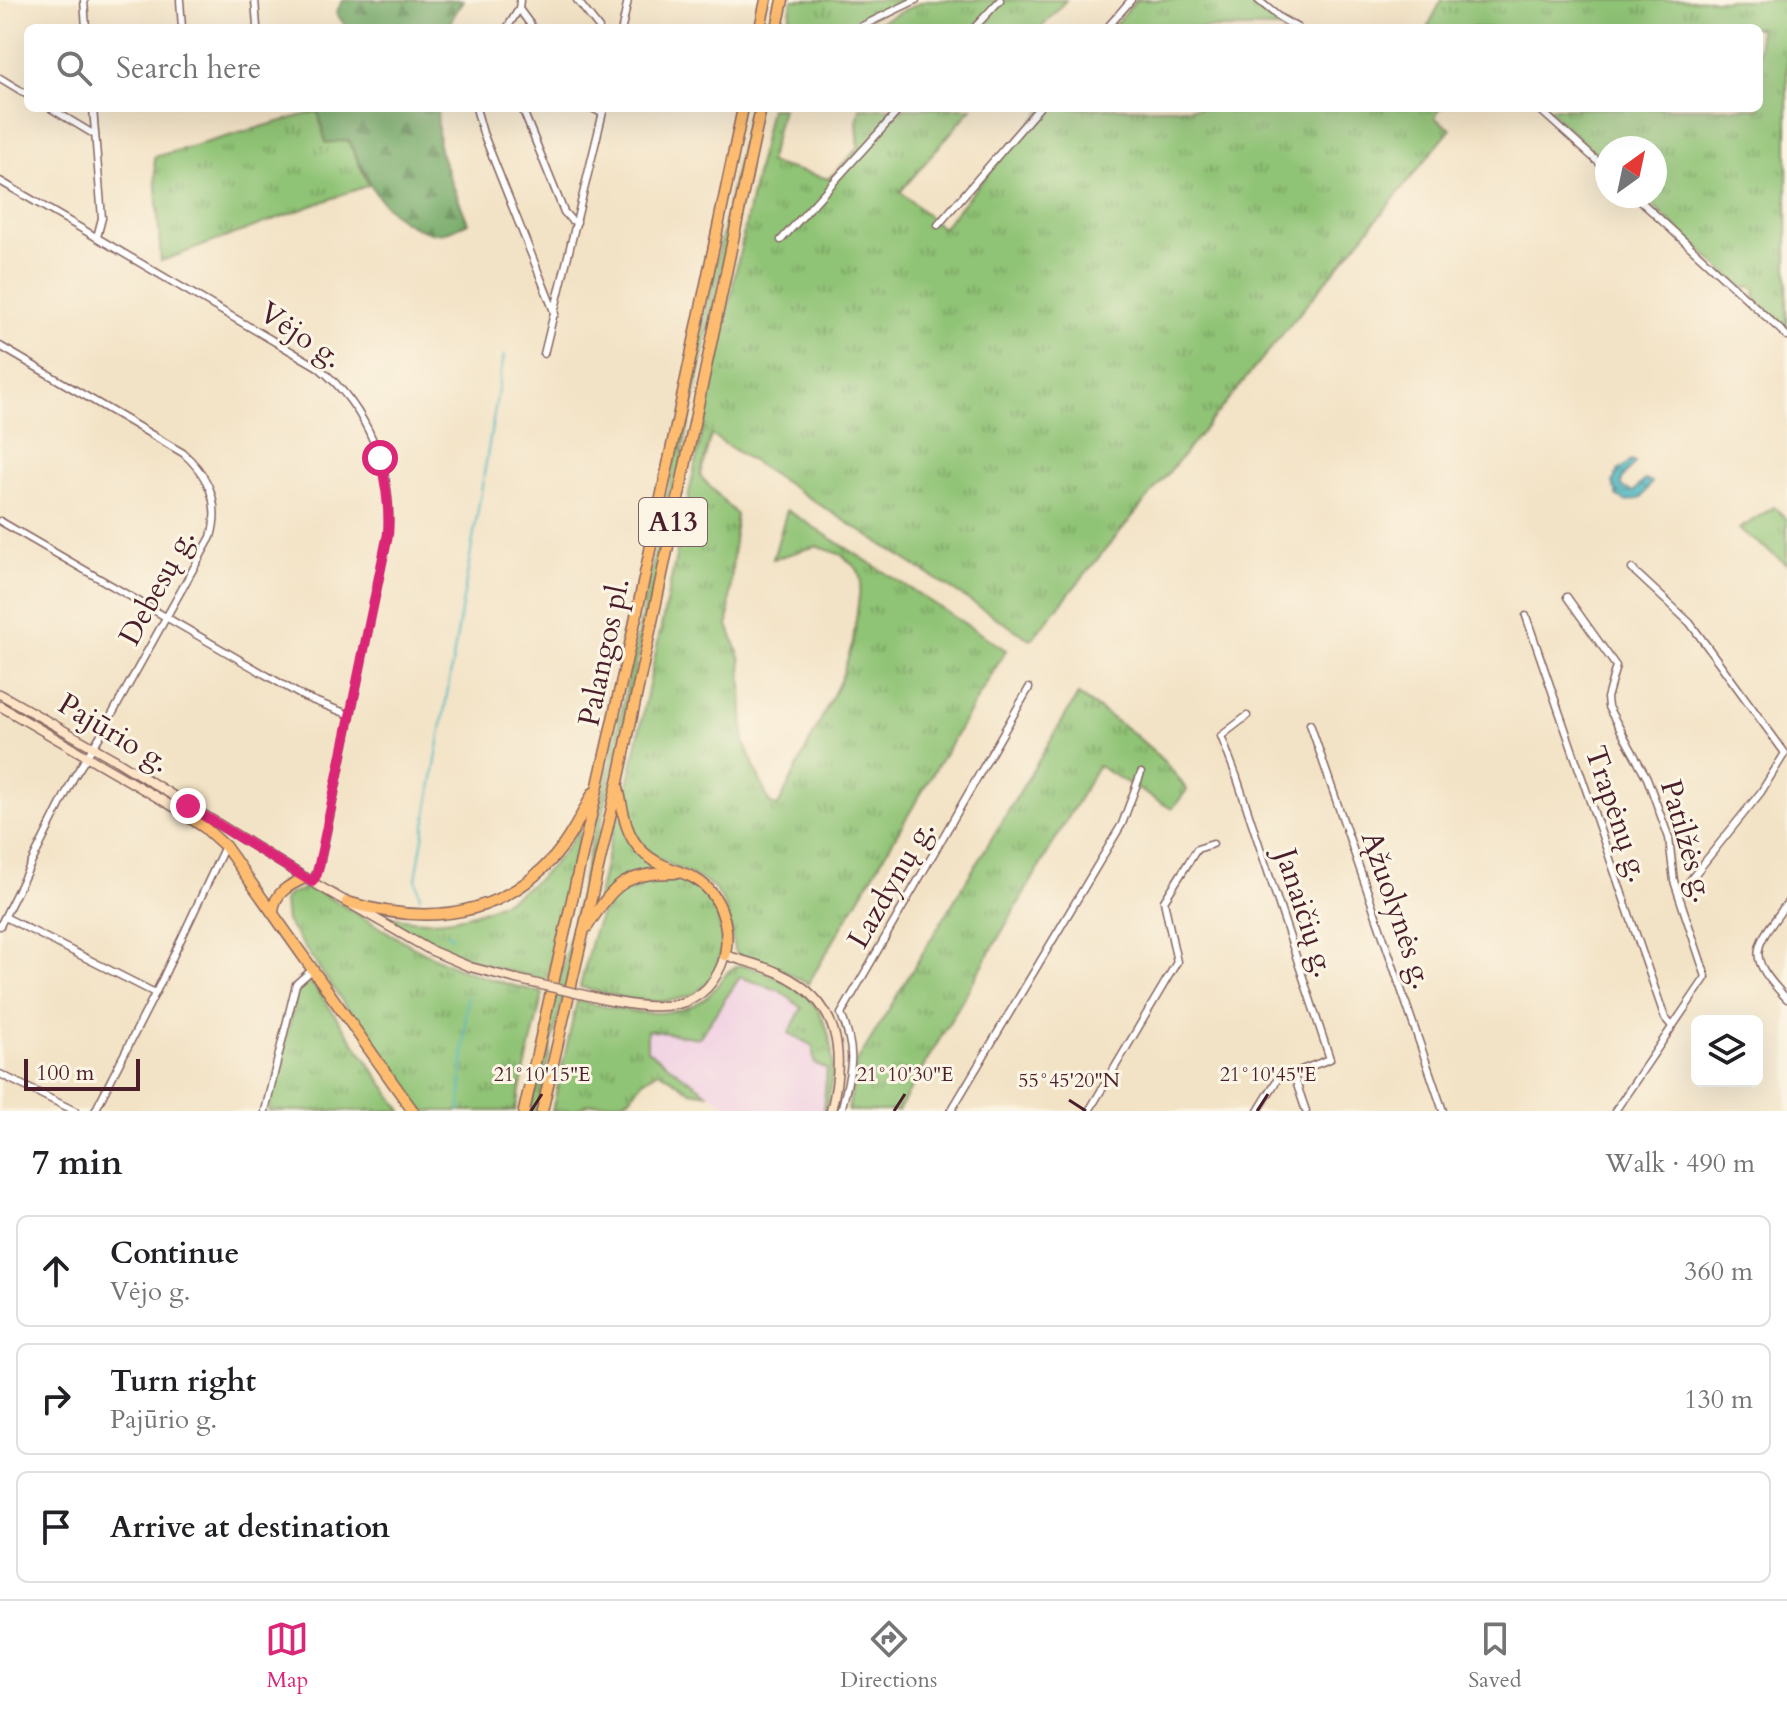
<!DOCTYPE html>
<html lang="en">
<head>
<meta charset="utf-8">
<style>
	body { margin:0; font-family:Cardo,serif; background:#f2f2f2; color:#202124 }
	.controls { position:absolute; right:24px; bottom:24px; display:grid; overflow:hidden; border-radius:12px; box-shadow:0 8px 32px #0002 }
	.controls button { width:72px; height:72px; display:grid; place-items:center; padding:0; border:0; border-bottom:2px solid #e0e0e0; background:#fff; color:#202124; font:40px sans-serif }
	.compass { position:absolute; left:1595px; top:136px; width:72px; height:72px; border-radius:50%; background:#fff; box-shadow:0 8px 32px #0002; rotate:33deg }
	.scale { position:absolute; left:24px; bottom:20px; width:116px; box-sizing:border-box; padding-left:8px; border:4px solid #4a1f2b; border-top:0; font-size:22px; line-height:28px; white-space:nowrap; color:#4a1f2b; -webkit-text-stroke:6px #fcf5e5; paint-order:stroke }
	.stop { position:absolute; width:24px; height:24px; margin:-18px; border:6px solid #db2777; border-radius:50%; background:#fff }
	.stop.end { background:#db2777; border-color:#fff; box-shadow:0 2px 8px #0008 }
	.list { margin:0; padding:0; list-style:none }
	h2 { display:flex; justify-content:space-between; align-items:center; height:104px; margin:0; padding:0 32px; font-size:34px }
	h2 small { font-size:26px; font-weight:400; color:#757577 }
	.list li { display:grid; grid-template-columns:52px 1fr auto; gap:24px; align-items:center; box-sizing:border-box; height:112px; margin:0 16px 16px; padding:0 16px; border:2px solid #e0e0e0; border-radius:12px }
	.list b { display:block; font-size:30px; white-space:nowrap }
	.list p { margin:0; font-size:26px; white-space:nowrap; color:#757577 }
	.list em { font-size:26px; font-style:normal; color:#757577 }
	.icon { flex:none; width:44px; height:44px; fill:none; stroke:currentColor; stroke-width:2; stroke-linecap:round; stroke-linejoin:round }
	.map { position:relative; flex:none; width:1787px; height:1111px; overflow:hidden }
	.search { position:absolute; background:#fff; box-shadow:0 8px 32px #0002; left:24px; right:24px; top:24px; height:88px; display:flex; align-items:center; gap:20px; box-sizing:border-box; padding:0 28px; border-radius:12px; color:#757577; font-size:30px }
	.sheet { height:488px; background:#fff }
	nav { display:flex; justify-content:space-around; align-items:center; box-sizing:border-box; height:112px; border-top:2px solid #e0e0e0; background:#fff; font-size:22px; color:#757577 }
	nav a { display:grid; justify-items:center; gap:4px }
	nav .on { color:#db2777 }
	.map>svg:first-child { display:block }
</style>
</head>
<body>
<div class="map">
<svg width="1787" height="1111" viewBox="0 0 1787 1111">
	<defs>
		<pattern id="grass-tufts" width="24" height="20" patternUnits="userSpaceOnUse" patternTransform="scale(2)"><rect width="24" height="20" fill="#8fc375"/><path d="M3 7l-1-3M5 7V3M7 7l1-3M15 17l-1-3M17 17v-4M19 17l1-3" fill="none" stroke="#779e60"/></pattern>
		<pattern id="forest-firs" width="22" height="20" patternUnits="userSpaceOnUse" patternTransform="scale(2)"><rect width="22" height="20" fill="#73a966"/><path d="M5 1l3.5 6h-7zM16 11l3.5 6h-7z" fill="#608954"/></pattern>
		<pattern id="water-waves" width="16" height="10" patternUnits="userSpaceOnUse" patternTransform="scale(2)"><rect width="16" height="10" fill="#47b6c0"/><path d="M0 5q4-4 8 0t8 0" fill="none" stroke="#3d939c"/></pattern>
	</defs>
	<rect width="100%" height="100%" fill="#fcf5e5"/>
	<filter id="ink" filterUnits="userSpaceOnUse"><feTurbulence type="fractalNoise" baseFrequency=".0125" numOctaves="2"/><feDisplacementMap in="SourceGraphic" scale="16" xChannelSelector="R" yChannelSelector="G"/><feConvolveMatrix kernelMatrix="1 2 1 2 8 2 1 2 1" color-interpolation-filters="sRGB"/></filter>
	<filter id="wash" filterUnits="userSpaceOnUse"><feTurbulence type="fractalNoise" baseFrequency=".006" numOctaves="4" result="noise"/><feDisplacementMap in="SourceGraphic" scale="32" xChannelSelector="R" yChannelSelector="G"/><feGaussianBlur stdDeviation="1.8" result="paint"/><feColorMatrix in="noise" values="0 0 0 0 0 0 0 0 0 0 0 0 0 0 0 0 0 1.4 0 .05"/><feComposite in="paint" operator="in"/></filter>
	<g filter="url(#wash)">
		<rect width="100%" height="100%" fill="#f3e3c6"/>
		<polygon fill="#f1d0e3" points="740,977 780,991 802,1009 813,1046 827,1068 823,1111 735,1111 647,1050 647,1030 699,1038"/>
		<g fill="url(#grass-tufts)" stroke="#6c7150" stroke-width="2">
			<polygon points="792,0 907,0 850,28 788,28"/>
			<polygon points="926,0 1066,0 1041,28 875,28 875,24"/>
			<polygon points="1136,0 1253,0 1266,14 1289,28 1112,28"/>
			<polygon points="1442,0 1787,0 1787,330 1755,298 1756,290 1750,286 1745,288 1738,285 1642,196 1655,196 1655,148 1607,148 1607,164 1546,108 1759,108 1759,28 1427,28"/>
			<polygon points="749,108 755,108 660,560 537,1111 530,1111 623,704"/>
			<path d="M770 108H782L769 163 829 179 859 147 857 123 860 108H972L900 192 942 228 1044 108H1440L1435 118 1451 129 1031 640 711 435 700 476 736 514 728 625 741 660 744 742 770 804 778 806 841 679 853 642 861 581 858 570 842 555 817 546 773 559 787 510 1006 650 808 984 772 965 738 955 734 950C730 929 731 909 716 891 709 882 700 879 690 874 648 855 632 847 625 799Z"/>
			<polygon points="318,111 326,142 348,140 369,185 161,261 154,157"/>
			<polygon points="1774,507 1787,519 1787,564 1739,529"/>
			<path d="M1078 695C1120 723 1158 748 1187 790L1172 809 1098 766 898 1111H848L857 1062Z"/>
			<path d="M617 811 662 869C633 870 613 882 596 905Z"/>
			<path d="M582 824 546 980 491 967 442 948 381 916C397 918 414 921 431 921 495 919 552 879 582 824Z"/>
			<path d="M666 876C680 880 693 883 704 894 732 923 727 986 683 998 649 1008 614 995 580 987 594 931 596 882 666 876Z"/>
			<path d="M311 887C358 913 404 945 453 966 483 978 513 986 543 993L515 1111H419L286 921 284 901 289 894Z"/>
			<path d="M739 965C752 966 763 972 774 976 834 999 840 1056 826 1111H823L827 1069 814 1063 813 1046 789 1033 802 1008 780 991 740 977 699 1038 647 1030V1050L709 1094 691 1091 659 1071 643 1081 630 1098 619 1102 587 1104 574 1111H552L577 1001C619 1009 666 1024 704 999 717 990 724 970 739 965Z"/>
			<polygon points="307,981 316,988 402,1111 268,1111 298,990 301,983"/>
		</g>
		<g fill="url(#forest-firs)" stroke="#5e6448" stroke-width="2">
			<polygon points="343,0 463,0 447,28 347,28 336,13"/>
			<path d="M326 108H437L439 150 468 223C459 227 449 233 439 233 430 234 423 230 415 227 377 210 365 175 349 140L326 143 318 111Z"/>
		</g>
		<polygon fill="url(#water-waves)" stroke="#486a76" stroke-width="2" points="1631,461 1635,463 1622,479 1622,487 1633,492 1645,480 1652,482 1641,498 1627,502 1618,497 1613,482 1618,471"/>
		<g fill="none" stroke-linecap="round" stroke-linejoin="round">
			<g stroke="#47b6c0" stroke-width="2">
				<polyline points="420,897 416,879 504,355"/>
				<polyline points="448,933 452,937"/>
				<polyline points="460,1111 467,997"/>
			</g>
		</g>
	</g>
	<g filter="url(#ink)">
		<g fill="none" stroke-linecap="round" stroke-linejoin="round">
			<defs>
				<g id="minor">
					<polyline points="84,0 86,28"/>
					<polyline points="180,0 182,28"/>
					<polyline points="255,0 257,27"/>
					<polyline points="577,0 599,28"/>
					<polyline points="1258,0 1280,18 1298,28"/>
					<polyline points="519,9 533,28"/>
					<polyline points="507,28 519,9 520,0"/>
					<polyline points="622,28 628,0"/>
					<polyline points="858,28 916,0"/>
					<polyline points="974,28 1000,0"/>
					<polyline points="1107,28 1131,0"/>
					<polyline points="0,78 28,95"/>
					<polyline points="50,108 95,135"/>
					<polyline points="93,108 102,218 97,237"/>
					<polyline points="476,108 483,133 555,314"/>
					<polyline points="522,108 564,212 571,220 577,222"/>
					<polyline points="592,108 602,113"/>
					<polyline points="1538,108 1607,170"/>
					<path d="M0 181 318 367C367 407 394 471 388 534L320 864 312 882"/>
					<polyline points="1635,196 1787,336"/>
					<polyline points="938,225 1039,108"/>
					<polyline points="781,240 901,108"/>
					<path d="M0 346 183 453C209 476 221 503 211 537L100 736 74 777 0 926"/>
					<polyline points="544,354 604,108"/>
					<polyline points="0,521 304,697 350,715"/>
					<polyline points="1632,569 1690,623 1785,753 1761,792 1679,894"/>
					<polyline points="1567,597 1616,666 1607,698 1608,707 1647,778 1669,838 1674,881 1706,977 1615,1111"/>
					<polyline points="1526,616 1665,1018 1671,1025"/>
					<polyline points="1247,716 1221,736 1236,775 1330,1059 1293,1073 1306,1111"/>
					<polyline points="1310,724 1443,1111"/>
					<path d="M1787 903C1753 950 1745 954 1787 999"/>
					<polyline points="5,917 155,993"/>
					<polyline points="0,1074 75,1111"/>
					<polyline points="95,1111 160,984 225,846"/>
					<polyline points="265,1111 296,984 312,970"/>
					<path d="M841 1111C851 1070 858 1055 841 1014L1029 688"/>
					<polyline points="951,1111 1122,824 1141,773"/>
					<polyline points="1089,1111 1177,962 1164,901 1197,849 1213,844"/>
					<polyline points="1258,1111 1277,1080"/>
				</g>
				<g id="secondary">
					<polyline points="0,694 114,759 312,882 430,950 470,967 516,979"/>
					<polyline points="0,706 184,813"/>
					<path d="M606 1000C656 1010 707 1016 725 955 743 961 762 965 779 973 840 1001 846 1052 831 1111"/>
				</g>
				<g id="trunk">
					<polyline points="760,28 766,0"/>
					<polyline points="777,28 783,0"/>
					<path d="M618 787C623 809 624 833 641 850 654 864 673 869 690 876 720 890 731 925 725 955"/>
					<polyline points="179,810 204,827 225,846 413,1111"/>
					<path d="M347 902C424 925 498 920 555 856 571 837 582 814 593 793"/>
					<path d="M273 912C274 893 289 885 305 878"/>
					<path d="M587 927C614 885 623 873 675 873"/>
					<polyline points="524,1111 633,631 743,108"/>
					<polyline points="542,1111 618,782 761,108"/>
				</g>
			</defs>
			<use href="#minor" stroke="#856461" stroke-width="9"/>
			<use href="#secondary" stroke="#856461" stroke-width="11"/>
			<use href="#trunk" stroke="#856461" stroke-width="13"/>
			<use href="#minor" stroke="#fff" stroke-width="6"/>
			<use href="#secondary" stroke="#fee4c6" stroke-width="8"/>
			<use href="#trunk" stroke="#fdbc70" stroke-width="10"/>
			<defs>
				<polyline id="secondary-bridge" points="516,979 606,1000"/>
			</defs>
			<use href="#secondary-bridge" stroke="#856461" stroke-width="11" stroke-linecap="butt"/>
			<use href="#secondary-bridge" stroke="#fee4c6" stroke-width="8"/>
		</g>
	</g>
	<g fill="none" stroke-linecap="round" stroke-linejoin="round" filter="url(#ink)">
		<path stroke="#db2777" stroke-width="10" d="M188 806 312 882 317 874 388 534C390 508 386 483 380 458"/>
	</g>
	<path fill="none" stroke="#4a1f2b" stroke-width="3" d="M1069 1100 1086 1111M531 1111 542 1094M894 1111 905 1094M1257 1111 1268 1094"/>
	<g text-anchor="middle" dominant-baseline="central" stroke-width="6" stroke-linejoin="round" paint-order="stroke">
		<rect fill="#fcf5e5" stroke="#7f5f63" stroke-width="2" x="639" y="498" width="68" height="48" rx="6"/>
		<g font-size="28" font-weight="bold" fill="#4a1f2b">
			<text x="673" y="522">A13</text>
		</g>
		<g font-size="30" fill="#4a1f2b" stroke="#fcf5e5">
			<text transform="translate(301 335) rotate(34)">Vėjo g.</text>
			<text transform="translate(157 587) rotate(-62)">Debesų g.</text>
			<text transform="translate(604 652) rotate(-78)">Palangos pl.</text>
			<text transform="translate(114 733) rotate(31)">Pajūrio g.</text>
			<text transform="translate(1617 814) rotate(71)">Trapėnų g.</text>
			<text transform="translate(1687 841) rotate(74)">Patilžės g.</text>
			<text transform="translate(891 884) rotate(-60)">Lazdynų g.</text>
			<text transform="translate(1397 910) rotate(71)">Ąžuolynės g.</text>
			<text transform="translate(1305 913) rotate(72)">Janaičių g.</text>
		</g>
	</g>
	<g font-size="20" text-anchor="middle" fill="#4a1f2b" stroke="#fcf5e5" stroke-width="6" stroke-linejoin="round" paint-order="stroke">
		<text x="542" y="1081">21°10'15"E</text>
		<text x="905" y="1081">21°10'30"E</text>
		<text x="1268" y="1081">21°10'45"E</text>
		<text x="1069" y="1087">55°45'20"N</text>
	</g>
</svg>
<div class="controls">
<button><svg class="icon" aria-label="layers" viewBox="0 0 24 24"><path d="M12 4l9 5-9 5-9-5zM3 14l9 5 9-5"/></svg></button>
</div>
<svg class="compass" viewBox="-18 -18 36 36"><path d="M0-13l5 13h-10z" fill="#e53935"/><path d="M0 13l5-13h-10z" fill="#757577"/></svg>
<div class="scale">100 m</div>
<div class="stop" style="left:380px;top:458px"></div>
<div class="stop end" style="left:188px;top:806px"></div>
<div class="search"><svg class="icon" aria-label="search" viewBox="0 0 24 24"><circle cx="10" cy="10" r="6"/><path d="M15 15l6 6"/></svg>Search here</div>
</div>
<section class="sheet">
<h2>7 min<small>Walk · 490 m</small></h2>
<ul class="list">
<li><svg class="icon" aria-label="ahead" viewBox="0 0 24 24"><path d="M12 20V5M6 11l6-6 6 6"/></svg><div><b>Continue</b><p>Vėjo g.</p></div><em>360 m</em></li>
<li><svg class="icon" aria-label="right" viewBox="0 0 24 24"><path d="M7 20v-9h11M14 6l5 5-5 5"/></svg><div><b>Turn right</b><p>Pajūrio g.</p></div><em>130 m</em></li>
<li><svg class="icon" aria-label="arrive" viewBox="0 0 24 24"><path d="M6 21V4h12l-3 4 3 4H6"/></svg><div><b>Arrive at destination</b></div></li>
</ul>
</section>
<nav>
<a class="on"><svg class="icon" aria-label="map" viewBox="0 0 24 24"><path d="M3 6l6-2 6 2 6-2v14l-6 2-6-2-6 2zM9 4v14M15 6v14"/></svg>Map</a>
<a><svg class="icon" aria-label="directions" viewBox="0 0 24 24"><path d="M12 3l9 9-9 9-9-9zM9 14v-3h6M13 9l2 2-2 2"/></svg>Directions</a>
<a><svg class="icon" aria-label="saved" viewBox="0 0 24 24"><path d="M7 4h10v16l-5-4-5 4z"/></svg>Saved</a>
</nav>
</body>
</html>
